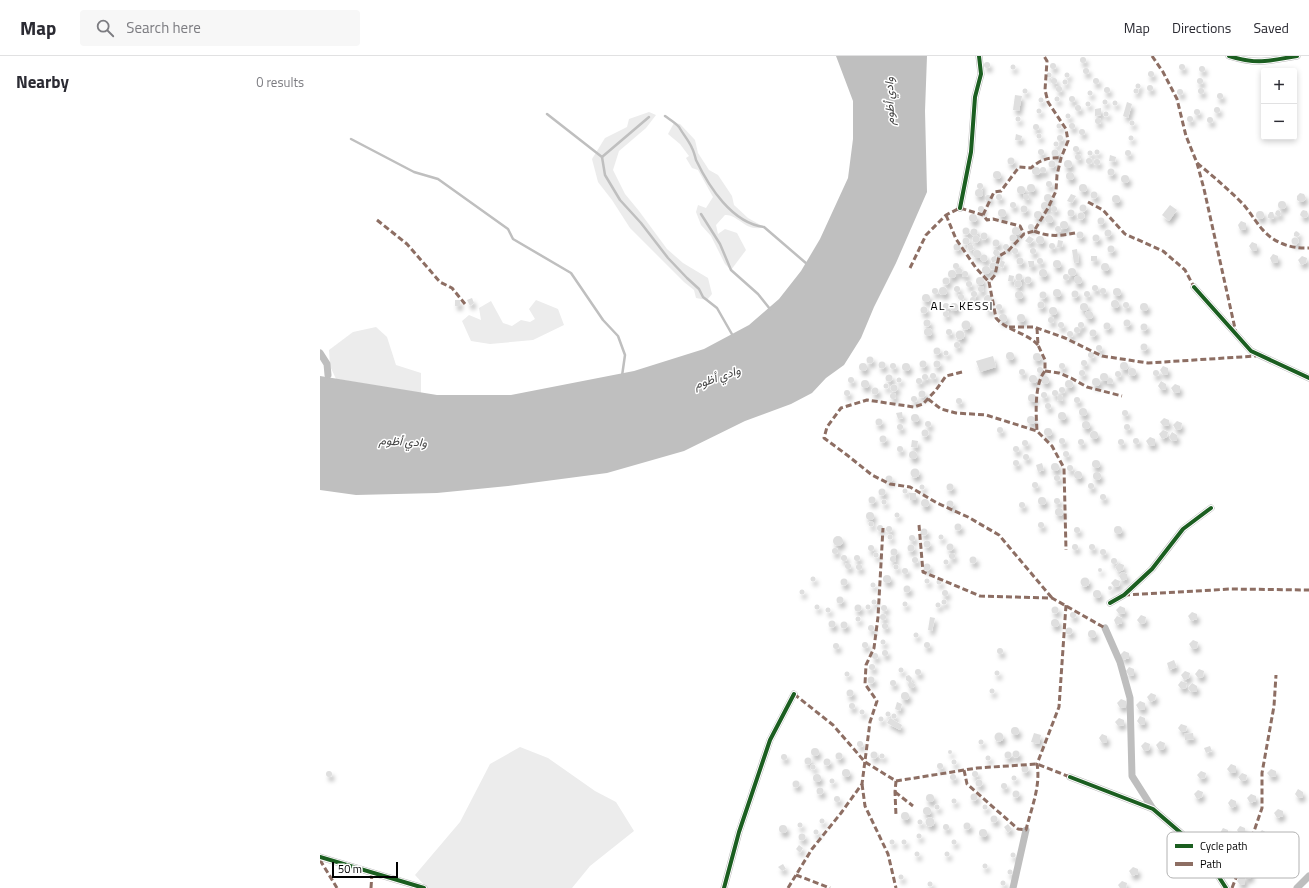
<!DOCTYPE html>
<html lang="en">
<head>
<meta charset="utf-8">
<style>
	body { margin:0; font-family:"Titillium Web",Vazirmatn,sans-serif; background:#f7f7f7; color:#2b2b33 }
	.controls { position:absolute; right:12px; top:12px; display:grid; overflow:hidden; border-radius:4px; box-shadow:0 2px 6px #0003 }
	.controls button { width:36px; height:36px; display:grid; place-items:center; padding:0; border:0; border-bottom:1px solid #e1e1e2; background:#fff; color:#2b2b33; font:20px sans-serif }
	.scale { position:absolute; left:12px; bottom:10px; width:66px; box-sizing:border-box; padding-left:4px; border:2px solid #000; border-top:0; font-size:11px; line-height:14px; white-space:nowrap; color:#000; -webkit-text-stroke:3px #fff; paint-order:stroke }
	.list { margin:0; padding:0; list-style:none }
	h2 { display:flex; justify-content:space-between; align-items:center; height:52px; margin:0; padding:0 16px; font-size:17px }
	h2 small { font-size:13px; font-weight:400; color:#7c7c81 }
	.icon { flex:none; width:22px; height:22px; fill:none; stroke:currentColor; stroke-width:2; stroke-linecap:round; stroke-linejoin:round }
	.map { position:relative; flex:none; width:989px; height:832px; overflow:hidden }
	header { display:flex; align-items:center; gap:24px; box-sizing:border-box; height:56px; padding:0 20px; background:#fff; border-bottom:1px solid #e1e1e2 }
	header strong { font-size:19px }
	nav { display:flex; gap:22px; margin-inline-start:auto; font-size:14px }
	.search { width:280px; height:36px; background:#f7f7f7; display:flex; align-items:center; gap:10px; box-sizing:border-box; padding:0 14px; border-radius:4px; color:#7c7c81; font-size:15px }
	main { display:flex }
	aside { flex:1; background:#fff }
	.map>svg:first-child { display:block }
</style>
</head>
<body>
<header>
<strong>Map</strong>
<div class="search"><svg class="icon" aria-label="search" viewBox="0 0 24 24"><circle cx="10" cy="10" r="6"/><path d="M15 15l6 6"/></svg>Search here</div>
<nav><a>Map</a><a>Directions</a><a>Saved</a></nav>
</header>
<main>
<aside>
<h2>Nearby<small>0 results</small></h2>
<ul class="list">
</ul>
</aside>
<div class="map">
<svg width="989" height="832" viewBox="0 0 989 832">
	<defs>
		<filter id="shadow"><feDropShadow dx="2.5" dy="4.5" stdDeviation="2" flood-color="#0004"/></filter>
	</defs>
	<rect width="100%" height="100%" fill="#fff"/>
	<g fill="#ececec">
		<polygon points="329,56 336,59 326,72 299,95 293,114 305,138 319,155 347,193 363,207 388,222 392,238 387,244 376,242 374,234 364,226 310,172 292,144 278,126 272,103 285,82 307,71 309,63"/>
		<path d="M354 67 360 68 375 84 378 97 389 114 398 119 412 140 414 149 428 162 444 171C426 177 418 158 405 159L396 169 398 178 405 173 417 177 426 194 411 214 405 208 391 180 381 169 376 156 378 149 386 152 393 141 378 114 372 112 366 102 369 100 360 88 348 78Z"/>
		<polygon points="216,244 238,253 244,269 213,284 170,288 151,285 142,265 149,259 161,264 159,252 171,245 183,267 192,270 201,264 210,266 215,263 209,253"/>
		<polygon points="56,271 67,281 76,309 101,317 101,337 16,323 10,310 9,294 33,276"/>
		<polygon points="200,691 228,702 275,735 296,746 314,775 270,810 252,832 107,832 95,819 140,766 170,708"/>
	</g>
	<polygon fill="#bfbfbf" points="516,0 607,0 605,55 607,136 576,207 554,251 541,282 524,309 506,322 492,337 471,348 425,365 364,395 287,417 188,430 117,437 36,439 0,434 0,320 117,339 191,339 314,315 384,293 429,269 459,243 481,215 500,183 528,122 533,83 533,45"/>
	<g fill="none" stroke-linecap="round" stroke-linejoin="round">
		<g stroke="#bfbfbf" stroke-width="2.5">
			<polyline points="227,58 282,101 285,119 300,144 321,167 348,202 367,222 379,233 383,241 397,252 413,280"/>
			<path d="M345 60C349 63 356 67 359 71 363 78 369 85 372 92 374 96 375 100 376 104 389 131 412 167 444 171L487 208"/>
			<polyline points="31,83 94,116 118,123 188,173 193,183 251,217 283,264 298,280 305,299 302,320"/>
			<polyline points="282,101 329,61"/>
			<polyline points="381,158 400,188 411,214 438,238 450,253"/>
		</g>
	</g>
	<g fill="#dfdfdf" filter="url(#shadow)">
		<circle cx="763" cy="4" r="3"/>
		<circle cx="667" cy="9" r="3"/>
		<circle cx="733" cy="10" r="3"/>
		<circle cx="862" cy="11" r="3"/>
		<circle cx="693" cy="11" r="2.5"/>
		<circle cx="882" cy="13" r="3"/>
		<circle cx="766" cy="15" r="3"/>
		<circle cx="831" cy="18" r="3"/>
		<circle cx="747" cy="19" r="2.5"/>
		<circle cx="729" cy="19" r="2.5"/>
		<circle cx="880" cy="25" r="3"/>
		<circle cx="734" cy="25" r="3"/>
		<circle cx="776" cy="25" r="3"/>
		<circle cx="745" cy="26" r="2.5"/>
		<circle cx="818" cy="30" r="2.5"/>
		<circle cx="830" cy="32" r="3"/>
		<circle cx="739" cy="33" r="3"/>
		<circle cx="787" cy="34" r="3"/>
		<circle cx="881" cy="35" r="3"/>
		<circle cx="705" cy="35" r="2.5"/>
		<circle cx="816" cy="35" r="2.5"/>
		<circle cx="860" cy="36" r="3"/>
		<circle cx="770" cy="37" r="2.5"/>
		<circle cx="900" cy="40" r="3"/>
		<polygon points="695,39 702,40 699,55 693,54"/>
		<circle cx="752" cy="43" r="3"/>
		<circle cx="737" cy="43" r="2.5"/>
		<circle cx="721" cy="44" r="2.5"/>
		<circle cx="785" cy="46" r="2.5"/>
		<circle cx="795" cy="47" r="2.5"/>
		<circle cx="768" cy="48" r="2.5"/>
		<polygon points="807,46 812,48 808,62 803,60"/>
		<circle cx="758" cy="52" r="3"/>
		<circle cx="897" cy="54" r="3"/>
		<polygon points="781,52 781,59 775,60 775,53"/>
		<circle cx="719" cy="55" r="2.5"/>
		<circle cx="877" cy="56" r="3"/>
		<circle cx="786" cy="58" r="2.5"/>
		<circle cx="748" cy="60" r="2.5"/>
		<circle cx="870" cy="63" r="3"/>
		<circle cx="698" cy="63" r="2.5"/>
		<circle cx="890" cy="64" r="3"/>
		<circle cx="778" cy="65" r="3"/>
		<circle cx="812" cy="67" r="2.5"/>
		<circle cx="752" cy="70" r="3"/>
		<circle cx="739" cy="70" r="2.5"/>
		<circle cx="716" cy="71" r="3"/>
		<circle cx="762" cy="76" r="3"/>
		<circle cx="719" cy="80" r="2.5"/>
		<polygon points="696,78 702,80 701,85 695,84"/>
		<circle cx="740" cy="82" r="3"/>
		<circle cx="811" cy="82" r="2.5"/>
		<circle cx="736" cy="88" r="2.5"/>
		<circle cx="756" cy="93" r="3"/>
		<circle cx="721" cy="96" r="3"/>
		<circle cx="777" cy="96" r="2.5"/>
		<circle cx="735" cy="97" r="3.5"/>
		<circle cx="808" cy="97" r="3"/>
		<circle cx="770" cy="97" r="2.5"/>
		<circle cx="758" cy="101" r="3"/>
		<polygon points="790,99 796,101 795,106 789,105"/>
		<circle cx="691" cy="105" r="3.5"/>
		<circle cx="769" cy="105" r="3"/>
		<circle cx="777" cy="106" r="3"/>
		<circle cx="748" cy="108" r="4"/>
		<circle cx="732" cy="108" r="3.5"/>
		<circle cx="716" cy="115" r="4"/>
		<circle cx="723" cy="114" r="3"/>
		<circle cx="791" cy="116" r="3.5"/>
		<circle cx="677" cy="119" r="4"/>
		<circle cx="750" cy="120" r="4"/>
		<circle cx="805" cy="123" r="4"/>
		<circle cx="729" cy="128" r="3"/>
		<circle cx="660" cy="130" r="3"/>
		<circle cx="763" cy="132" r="4"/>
		<circle cx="711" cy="132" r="4"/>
		<circle cx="701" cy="134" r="4"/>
		<circle cx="659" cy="137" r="4"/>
		<circle cx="774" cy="139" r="3.5"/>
		<polygon points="980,137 984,138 986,142 984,145 980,146 977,144 977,140"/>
		<polygon points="751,138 756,140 752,147 747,145"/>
		<circle cx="728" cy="142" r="4"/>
		<circle cx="679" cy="141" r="3"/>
		<circle cx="706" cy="141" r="3"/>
		<circle cx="796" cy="143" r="4"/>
		<circle cx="668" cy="142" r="3"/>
		<circle cx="962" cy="149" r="4"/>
		<circle cx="725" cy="150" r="4"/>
		<circle cx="693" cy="149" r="3"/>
		<circle cx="763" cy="152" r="3.5"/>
		<polygon points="850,149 857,154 849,165 842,159"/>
		<circle cx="704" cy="153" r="3.5"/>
		<circle cx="734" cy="153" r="3"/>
		<circle cx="661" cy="153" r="3"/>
		<circle cx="682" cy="157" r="4"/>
		<circle cx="751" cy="157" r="3.5"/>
		<polygon points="958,154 960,155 961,158 960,160 957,160 955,158 956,155"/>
		<polygon points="983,154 987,155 988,158 987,161 983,162 980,159 981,156"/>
		<circle cx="940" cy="159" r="4"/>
		<circle cx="718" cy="159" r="4"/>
		<polygon points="950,156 953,156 954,159 954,162 951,163 948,162 948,159"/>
		<circle cx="761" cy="160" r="3.5"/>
		<circle cx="653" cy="162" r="4"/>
		<circle cx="729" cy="163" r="4"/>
		<circle cx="781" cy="165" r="3.5"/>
		<polygon points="921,165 926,167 926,173 920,174 918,169"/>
		<circle cx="744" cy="169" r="4"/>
		<circle cx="711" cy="171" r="3"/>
		<circle cx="738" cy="173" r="3"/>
		<circle cx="696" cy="175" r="4"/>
		<circle cx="646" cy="175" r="3.5"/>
		<circle cx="654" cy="176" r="3.5"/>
		<circle cx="788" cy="177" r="3.5"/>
		<polygon points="976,175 978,176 980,178 979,180 977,181 974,180 974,177"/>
		<circle cx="760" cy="179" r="3.5"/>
		<circle cx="664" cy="180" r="3.5"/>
		<circle cx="693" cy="182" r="3.5"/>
		<circle cx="776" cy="182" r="3.5"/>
		<circle cx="656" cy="183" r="3.5"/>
		<polygon points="709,180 714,183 710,188 705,185"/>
		<circle cx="720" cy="184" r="4"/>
		<circle cx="975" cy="185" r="3.5"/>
		<circle cx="646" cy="185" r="3.5"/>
		<circle cx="676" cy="187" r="3.5"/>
		<polygon points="738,184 743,185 742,191 737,191"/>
		<polygon points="932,186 937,188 937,194 932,195 929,190"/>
		<circle cx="732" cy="190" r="3"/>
		<circle cx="637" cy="191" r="3.5"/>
		<polygon points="652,188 654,193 649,195 647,190"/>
		<circle cx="686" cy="191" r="3"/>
		<circle cx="791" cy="193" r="3.5"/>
		<circle cx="713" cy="195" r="3"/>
		<circle cx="695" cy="195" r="3"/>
		<polygon points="757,193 759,206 754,207 752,194"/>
		<polygon points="674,194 678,194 680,197 678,200 676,200 677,204 674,206 672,206 671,203 672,201 675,200 673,197"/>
		<circle cx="657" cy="198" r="4"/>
		<polygon points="953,198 958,200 958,206 952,207 950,202"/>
		<circle cx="664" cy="202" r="3.5"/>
		<rect x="771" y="200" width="6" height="5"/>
		<polygon points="982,200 987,202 986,207 981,209 978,204"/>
		<circle cx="700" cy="205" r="3.5"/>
		<circle cx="720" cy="205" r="3"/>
		<polygon points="681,204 685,206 683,212 679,210"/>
		<circle cx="737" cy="208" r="4"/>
		<polygon points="708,205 714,205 714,211 709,211"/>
		<circle cx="673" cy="210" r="3.5"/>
		<circle cx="636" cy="210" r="3"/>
		<circle cx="785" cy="211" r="4"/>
		<circle cx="666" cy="214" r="4"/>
		<circle cx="639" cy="215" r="3"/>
		<circle cx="752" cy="216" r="4"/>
		<circle cx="723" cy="217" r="4"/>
		<circle cx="632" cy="218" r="4"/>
		<circle cx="645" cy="218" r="3"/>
		<circle cx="699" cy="221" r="3.5"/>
		<circle cx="746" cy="221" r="3"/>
		<polygon points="689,219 694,220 693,226 688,225"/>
		<circle cx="758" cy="224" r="4"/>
		<circle cx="708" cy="224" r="3.5"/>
		<circle cx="660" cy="225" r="4"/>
		<circle cx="626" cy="225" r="3.5"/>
		<circle cx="698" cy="228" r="3.5"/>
		<circle cx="649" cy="228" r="3"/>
		<circle cx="775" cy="232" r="3"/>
		<circle cx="661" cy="233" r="3"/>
		<circle cx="637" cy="233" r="3"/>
		<circle cx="623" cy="235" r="4"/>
		<circle cx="797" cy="236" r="4"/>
		<circle cx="783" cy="235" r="3"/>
		<circle cx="615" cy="235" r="3"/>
		<circle cx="737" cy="237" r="4"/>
		<circle cx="755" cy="238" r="3.5"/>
		<circle cx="699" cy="239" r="4"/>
		<circle cx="767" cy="238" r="3"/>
		<circle cx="654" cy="238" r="3"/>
		<circle cx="723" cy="239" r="3.5"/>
		<circle cx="606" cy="242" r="4"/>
		<circle cx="641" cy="241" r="3"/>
		<circle cx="668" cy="243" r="4"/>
		<circle cx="653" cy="244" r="3"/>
		<polygon points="152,242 154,247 150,250 147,244"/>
		<rect x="135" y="244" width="5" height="6"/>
		<circle cx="795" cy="248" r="4"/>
		<circle cx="721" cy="249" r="3.5"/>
		<circle cx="806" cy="249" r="3"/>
		<circle cx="824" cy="251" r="4"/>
		<circle cx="634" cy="251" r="4"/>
		<circle cx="764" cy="251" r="4"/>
		<circle cx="626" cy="250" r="3"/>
		<circle cx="679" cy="251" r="3"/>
		<circle cx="669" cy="253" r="3"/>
		<circle cx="604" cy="254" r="3.5"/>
		<circle cx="733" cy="255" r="4"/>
		<circle cx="769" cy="259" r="4"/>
		<circle cx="626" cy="258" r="3"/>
		<circle cx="701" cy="262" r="4"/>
		<circle cx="683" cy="262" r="4"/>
		<circle cx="731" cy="264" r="3"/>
		<circle cx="607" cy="267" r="3.5"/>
		<circle cx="807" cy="267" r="3.5"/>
		<circle cx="646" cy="269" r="4.5"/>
		<circle cx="761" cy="269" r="3"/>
		<circle cx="741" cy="269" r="3"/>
		<circle cx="787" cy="270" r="3.5"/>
		<circle cx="824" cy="271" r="3.5"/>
		<circle cx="757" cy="274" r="3"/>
		<circle cx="608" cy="276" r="4"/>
		<circle cx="629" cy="276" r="3"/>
		<circle cx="773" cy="277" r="3.5"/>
		<circle cx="640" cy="279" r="4.5"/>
		<circle cx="750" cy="278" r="3"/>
		<circle cx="637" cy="289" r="3"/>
		<circle cx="824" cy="291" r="3.5"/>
		<circle cx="779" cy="292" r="3"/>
		<circle cx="617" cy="295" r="3.5"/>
		<circle cx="626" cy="297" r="2.5"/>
		<circle cx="690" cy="300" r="4"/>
		<circle cx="771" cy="299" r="3"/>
		<circle cx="717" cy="301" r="4"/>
		<polygon points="673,300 676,311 660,316 656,305"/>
		<circle cx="550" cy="304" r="3.5"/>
		<circle cx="764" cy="307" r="3"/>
		<circle cx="617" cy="308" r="3.5"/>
		<circle cx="603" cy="308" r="3.5"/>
		<circle cx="562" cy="309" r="3.5"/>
		<circle cx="804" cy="310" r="4"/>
		<circle cx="543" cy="311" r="4"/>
		<circle cx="573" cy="310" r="3"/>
		<circle cx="742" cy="310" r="3"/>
		<circle cx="586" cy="311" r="4"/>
		<polygon points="843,310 848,312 848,318 843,319 840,314"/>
		<circle cx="720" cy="314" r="3"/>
		<circle cx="812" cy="316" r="4"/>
		<circle cx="702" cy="316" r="3"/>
		<circle cx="836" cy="317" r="3"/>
		<circle cx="762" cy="317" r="3"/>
		<circle cx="798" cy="318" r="3"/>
		<circle cx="784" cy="321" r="4"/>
		<circle cx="613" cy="320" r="3"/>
		<circle cx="605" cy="321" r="3"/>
		<circle cx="569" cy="322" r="3.5"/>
		<circle cx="713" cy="323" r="4"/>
		<circle cx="725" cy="324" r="4"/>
		<circle cx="531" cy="324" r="3"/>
		<circle cx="579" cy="324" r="2.5"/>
		<circle cx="776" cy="326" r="4"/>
		<circle cx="599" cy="325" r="3"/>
		<circle cx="790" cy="325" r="3"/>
		<circle cx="749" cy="328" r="4"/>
		<circle cx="545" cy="328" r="4"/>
		<polygon points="841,325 846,328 846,333 841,334 838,330"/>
		<circle cx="566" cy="330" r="2.5"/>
		<polygon points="855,328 860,330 860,336 854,337 851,332"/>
		<circle cx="574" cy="332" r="3.5"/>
		<circle cx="742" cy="334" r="3"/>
		<circle cx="555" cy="335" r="3.5"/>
		<circle cx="527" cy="337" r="3"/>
		<circle cx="735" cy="337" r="3"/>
		<circle cx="602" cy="338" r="3.5"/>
		<circle cx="724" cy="339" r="3"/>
		<circle cx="573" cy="340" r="3"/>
		<circle cx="712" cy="342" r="4"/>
		<circle cx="740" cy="342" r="3"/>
		<circle cx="594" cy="343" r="3"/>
		<circle cx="757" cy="344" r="3"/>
		<circle cx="639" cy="345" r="3"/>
		<circle cx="728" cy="350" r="3"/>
		<circle cx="763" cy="356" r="4"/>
		<circle cx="805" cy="357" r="3"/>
		<polygon points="582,356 583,362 578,363 576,357"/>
		<circle cx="742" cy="360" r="4"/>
		<circle cx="595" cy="362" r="4"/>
		<circle cx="711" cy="364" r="4"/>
		<polygon points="844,362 849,364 849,369 843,370 840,366"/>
		<circle cx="559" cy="366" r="3.5"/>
		<polygon points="857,365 862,367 861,373 856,374 853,369"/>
		<circle cx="608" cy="368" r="3"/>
		<circle cx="766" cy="369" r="4"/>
		<circle cx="580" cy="371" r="3"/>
		<circle cx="807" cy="371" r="3"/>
		<circle cx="680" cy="374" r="3"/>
		<circle cx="728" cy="376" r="4"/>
		<circle cx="605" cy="377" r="3.5"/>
		<polygon points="843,374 848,376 847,381 842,383 839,378"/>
		<circle cx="774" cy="379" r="4"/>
		<polygon points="852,376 857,379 857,384 852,385 849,381"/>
		<circle cx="563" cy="383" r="3.5"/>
		<polygon points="830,381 835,383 835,389 829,390 826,385"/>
		<circle cx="816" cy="385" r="3"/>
		<circle cx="742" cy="385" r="3"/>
		<circle cx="801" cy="386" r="3"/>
		<circle cx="761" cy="386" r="3"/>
		<polygon points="592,384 598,385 597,392 591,391"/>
		<circle cx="705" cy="387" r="3"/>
		<circle cx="580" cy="393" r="3"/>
		<circle cx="696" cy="393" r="3"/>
		<circle cx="593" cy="399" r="4"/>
		<circle cx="746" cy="398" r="3"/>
		<circle cx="706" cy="401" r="3"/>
		<circle cx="776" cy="408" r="4"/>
		<circle cx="696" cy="407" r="3"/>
		<polygon points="722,407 724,414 718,416 716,409"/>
		<circle cx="735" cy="411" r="4"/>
		<circle cx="750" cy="412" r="3"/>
		<circle cx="595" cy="417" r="4.5"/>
		<circle cx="758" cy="419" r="4"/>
		<circle cx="777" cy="420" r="4"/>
		<circle cx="737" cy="422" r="3"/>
		<circle cx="569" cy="423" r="3.5"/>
		<circle cx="715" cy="429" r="3"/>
		<circle cx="771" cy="430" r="3"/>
		<circle cx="630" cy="431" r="3.5"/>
		<circle cx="602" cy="431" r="2.5"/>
		<circle cx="585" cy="435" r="2.5"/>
		<circle cx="562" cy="436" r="3.5"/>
		<polygon points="589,437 596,437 596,444 590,444"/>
		<circle cx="783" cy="441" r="3"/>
		<circle cx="552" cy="444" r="3.5"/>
		<circle cx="722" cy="445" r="4"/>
		<circle cx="737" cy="445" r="3"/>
		<circle cx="605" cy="447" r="4"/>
		<circle cx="564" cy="446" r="2.5"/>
		<circle cx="630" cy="448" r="3.5"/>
		<circle cx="702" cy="449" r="3"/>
		<circle cx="739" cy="456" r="4"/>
		<circle cx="550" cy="460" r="4"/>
		<circle cx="577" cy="459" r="2.5"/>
		<circle cx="551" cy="468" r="2.5"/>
		<circle cx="721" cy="469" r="3"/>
		<circle cx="638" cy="471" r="3.5"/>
		<circle cx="560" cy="472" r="3"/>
		<circle cx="569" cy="473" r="3"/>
		<circle cx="798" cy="474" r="4"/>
		<circle cx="757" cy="474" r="3"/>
		<circle cx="604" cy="476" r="3.5"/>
		<circle cx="570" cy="481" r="2.5"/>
		<circle cx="621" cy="481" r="2.5"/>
		<circle cx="592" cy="482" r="3"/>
		<circle cx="518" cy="485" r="5"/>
		<circle cx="607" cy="488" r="3.5"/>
		<circle cx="630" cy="491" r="3.5"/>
		<circle cx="772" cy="491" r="3"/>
		<circle cx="755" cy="491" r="3"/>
		<circle cx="591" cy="492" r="3.5"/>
		<circle cx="551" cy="492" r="3"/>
		<circle cx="515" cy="495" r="3"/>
		<circle cx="574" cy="496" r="3.5"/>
		<circle cx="783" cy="496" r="3"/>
		<circle cx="556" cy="499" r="2.5"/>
		<circle cx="632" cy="500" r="3"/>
		<circle cx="524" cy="502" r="3"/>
		<circle cx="537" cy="502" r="3"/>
		<circle cx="573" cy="503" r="3"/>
		<circle cx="653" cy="504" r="3.5"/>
		<circle cx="595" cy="504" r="3"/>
		<circle cx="794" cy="505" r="3"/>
		<circle cx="626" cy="506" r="2.5"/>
		<polygon points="799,507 804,509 803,514 798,516 795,511"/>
		<circle cx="528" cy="510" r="3"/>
		<circle cx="607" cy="511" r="3.5"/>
		<circle cx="539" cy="511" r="3"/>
		<circle cx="576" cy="511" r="2.5"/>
		<circle cx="780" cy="514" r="2"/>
		<circle cx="585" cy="515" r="3"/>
		<polygon points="802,516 807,518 807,523 802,525 799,520"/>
		<circle cx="567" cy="523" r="4"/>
		<circle cx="493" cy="523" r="2.5"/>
		<circle cx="765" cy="526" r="4.5"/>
		<circle cx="607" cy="525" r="2.5"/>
		<circle cx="524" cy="526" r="3.5"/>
		<polygon points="795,523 800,525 799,530 794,531 791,527"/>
		<circle cx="619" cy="526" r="2.5"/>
		<circle cx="553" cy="529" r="2.5"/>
		<circle cx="587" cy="533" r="3.5"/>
		<circle cx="790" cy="532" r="2"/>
		<circle cx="482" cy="536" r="2.5"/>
		<circle cx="625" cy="537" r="3"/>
		<circle cx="777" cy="538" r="4"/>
		<circle cx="520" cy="544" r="3.5"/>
		<circle cx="554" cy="546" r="2.5"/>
		<circle cx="624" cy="546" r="2.5"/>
		<circle cx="585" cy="548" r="2.5"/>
		<circle cx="618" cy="549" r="2.5"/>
		<circle cx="538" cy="552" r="3.5"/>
		<circle cx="497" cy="551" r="2.5"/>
		<circle cx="548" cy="551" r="2.5"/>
		<circle cx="564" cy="552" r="3"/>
		<polygon points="800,550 805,552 805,557 799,558 796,554"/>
		<circle cx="735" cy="554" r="3.5"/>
		<circle cx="508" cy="554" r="2.5"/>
		<polygon points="872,556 877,558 877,563 871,565 868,560"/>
		<circle cx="753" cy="559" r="3"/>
		<circle cx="563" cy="561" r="3"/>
		<polygon points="821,559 826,561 825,567 820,568 817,564"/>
		<polygon points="797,560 802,562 802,567 796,569 794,564"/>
		<circle cx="538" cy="563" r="2.5"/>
		<polygon points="610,561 615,562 612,575 608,574"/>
		<circle cx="735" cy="567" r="4"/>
		<circle cx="512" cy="568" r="3.5"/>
		<circle cx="524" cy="569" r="3.5"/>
		<circle cx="565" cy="570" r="3"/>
		<circle cx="551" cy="572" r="3"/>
		<circle cx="749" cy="575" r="3.5"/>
		<circle cx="772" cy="578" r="4"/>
		<circle cx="596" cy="579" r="2.5"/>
		<circle cx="563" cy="586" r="2.5"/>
		<polygon points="873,584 878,586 877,592 872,593 869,588"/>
		<circle cx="607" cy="589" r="3"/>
		<circle cx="545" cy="589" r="3"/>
		<circle cx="516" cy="590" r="3"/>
		<circle cx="680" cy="595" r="3"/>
		<circle cx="565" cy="597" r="3"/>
		<polygon points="804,595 809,597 809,602 803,604 800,599"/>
		<circle cx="555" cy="600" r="3"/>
		<polygon points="854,604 857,611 849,614 847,607"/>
		<circle cx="552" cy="611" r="3"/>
		<polygon points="809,611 814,613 814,619 809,620 806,615"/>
		<circle cx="581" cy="614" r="2.5"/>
		<circle cx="598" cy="616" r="3"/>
		<polygon points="879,613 884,615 883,621 878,622 875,618"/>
		<circle cx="677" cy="617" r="2.5"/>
		<polygon points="865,615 870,617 869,622 864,624 861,619"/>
		<circle cx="527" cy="618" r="2.5"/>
		<polygon points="589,619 592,622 591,626 595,628 595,630 593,632 589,632 588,629 589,626 586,624 586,620"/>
		<circle cx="551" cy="624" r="3.5"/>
		<circle cx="573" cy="627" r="3"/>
		<polygon points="861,625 867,627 866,632 861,633 858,629"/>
		<polygon points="872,627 877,630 877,635 871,636 868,632"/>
		<circle cx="672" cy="635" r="2.5"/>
		<circle cx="530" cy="637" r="3.5"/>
		<circle cx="585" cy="640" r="4"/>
		<polygon points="831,637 836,639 835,644 830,646 827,641"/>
		<polygon points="801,643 806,645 806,651 800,652 797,647"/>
		<polygon points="820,645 825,647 825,653 819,654 816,649"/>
		<polygon points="577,646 582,648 580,655 575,653"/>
		<circle cx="532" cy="650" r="3"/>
		<circle cx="542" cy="656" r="2.5"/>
		<circle cx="568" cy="658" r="2.5"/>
		<circle cx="574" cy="660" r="2.5"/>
		<polygon points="820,660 825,662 825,668 820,669 817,665"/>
		<circle cx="561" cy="663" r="2.5"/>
		<polygon points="570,662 582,669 580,674 567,667"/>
		<polygon points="799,662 804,664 804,669 798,670 795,666"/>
		<polygon points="861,668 867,670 866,675 861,676 858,672"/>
		<circle cx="695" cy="675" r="4"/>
		<circle cx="679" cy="681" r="4.5"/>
		<polygon points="714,677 721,679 719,688 711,686"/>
		<polygon points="873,677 874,683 865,684 864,678"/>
		<polygon points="782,678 787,680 787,686 782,687 779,682"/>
		<circle cx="661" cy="686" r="2.5"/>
		<circle cx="540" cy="688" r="3"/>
		<polygon points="840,685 845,687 844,693 839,694 836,689"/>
		<polygon points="825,686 830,688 829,694 824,695 821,690"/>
		<polygon points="890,690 892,695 886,697 884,692"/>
		<circle cx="495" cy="696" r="4"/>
		<circle cx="630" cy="696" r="2"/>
		<circle cx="696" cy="698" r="3.5"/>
		<circle cx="688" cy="699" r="3.5"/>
		<circle cx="554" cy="699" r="3.5"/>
		<circle cx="519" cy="700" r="3.5"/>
		<circle cx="562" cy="700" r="2.5"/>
		<circle cx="464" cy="701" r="3"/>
		<circle cx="668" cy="702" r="2.5"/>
		<circle cx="488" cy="705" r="3.5"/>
		<circle cx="507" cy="706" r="3.5"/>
		<circle cx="634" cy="706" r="2.5"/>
		<circle cx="620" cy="710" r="3"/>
		<polygon points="911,708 916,710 916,716 910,717 907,713"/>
		<circle cx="493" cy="711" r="2.5"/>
		<circle cx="705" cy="713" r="3.5"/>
		<polygon points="951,713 956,715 956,720 950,721 947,717"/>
		<circle cx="526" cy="717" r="4"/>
		<polygon points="881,715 886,717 885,722 880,723 877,719"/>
		<circle cx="9" cy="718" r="3"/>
		<circle cx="655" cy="718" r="3"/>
		<polygon points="922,717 927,719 926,724 921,725 918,721"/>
		<circle cx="633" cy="721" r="3"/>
		<circle cx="497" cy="722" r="4"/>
		<circle cx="694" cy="722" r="2.5"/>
		<circle cx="512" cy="725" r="2.5"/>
		<circle cx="659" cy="727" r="3.5"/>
		<circle cx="476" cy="728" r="3.5"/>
		<circle cx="684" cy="730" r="3"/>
		<circle cx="500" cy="735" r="3.5"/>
		<polygon points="978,733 983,736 983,741 978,742 975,738"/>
		<polygon points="878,734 883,736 882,741 877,743 874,738"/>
		<circle cx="696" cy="738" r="3.5"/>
		<circle cx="654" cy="741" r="3.5"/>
		<circle cx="610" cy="742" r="4"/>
		<polygon points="931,738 936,740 936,745 930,747 927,742"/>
		<circle cx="517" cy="743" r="3"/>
		<circle cx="634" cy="745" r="2.5"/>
		<polygon points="911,743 916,745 916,750 911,752 908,747"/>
		<circle cx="617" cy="751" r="2.5"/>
		<circle cx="665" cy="751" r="2.5"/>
		<circle cx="607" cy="755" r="4"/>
		<polygon points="958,753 963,755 963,760 957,762 954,757"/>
		<circle cx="585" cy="760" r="4"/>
		<circle cx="674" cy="763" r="3.5"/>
		<circle cx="610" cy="766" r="4.5"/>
		<circle cx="502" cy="765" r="2.5"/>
		<circle cx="600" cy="766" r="2.5"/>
		<circle cx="480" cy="769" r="2.5"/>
		<circle cx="647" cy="770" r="3.5"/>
		<circle cx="626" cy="771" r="3"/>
		<polygon points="688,768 692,773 688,777 684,771"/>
		<circle cx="463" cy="773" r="4"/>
		<polygon points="920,770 925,772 925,778 920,779 917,774"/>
		<polygon points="903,772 908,774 908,780 902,781 900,777"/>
		<circle cx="663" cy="777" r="4"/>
		<circle cx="496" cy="776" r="2.5"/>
		<polygon points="942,774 947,777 947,782 941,783 938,779"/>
		<circle cx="599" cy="780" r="2.5"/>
		<circle cx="482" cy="781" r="3.5"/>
		<circle cx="572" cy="786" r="2.5"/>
		<circle cx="634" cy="786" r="2.5"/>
		<circle cx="584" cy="786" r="2.5"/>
		<polygon points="479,789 483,792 480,797 476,793"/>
		<circle cx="597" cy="798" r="2.5"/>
		<circle cx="627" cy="798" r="2.5"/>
		<circle cx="693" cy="799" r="2.5"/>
		<circle cx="665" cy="810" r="2.5"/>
		<polygon points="463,808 466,813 462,815 458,811"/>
		<polygon points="813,811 818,813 818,818 812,820 809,815"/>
		<circle cx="690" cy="816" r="2.5"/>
		<polygon points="927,814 932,816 931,822 926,823 923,818"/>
		<circle cx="581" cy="821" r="2.5"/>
		<polygon points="920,820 925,822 925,828 920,829 917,825"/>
		<circle cx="683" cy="827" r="2.5"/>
		<polygon points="802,825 807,827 806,832 800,832 798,829"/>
		<circle cx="610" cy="828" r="2.5"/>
	</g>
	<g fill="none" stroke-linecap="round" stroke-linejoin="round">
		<g stroke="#bebebe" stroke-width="7">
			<path d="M909 0C938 9 948 5 977 0"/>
			<polyline points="640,152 651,96 655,41 661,18 659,0"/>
			<polyline points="874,231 931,295 989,322"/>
			<polyline points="0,297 7,308 8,319"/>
			<polyline points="790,547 804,539 832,513 863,473 891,452"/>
			<polyline points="785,572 800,606 810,642 812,720 833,753"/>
			<polyline points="750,721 833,753 861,777 888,804 906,832"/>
			<polyline points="0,801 104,832"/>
			<polyline points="404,832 419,776 450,684 474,638"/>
			<polyline points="693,832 706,774"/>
			<polyline points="977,832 989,820"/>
		</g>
		<g stroke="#8d6e63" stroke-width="3" stroke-dasharray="6 3" stroke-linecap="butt">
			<polyline points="832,0 843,16 857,43 866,80 877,107 884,133 916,277"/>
			<path d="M877 107C893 120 908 133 923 148 930 156 935 165 942 173 954 187 971 193 989 192"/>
			<polyline points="768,146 783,154 805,178 843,195 865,214 874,231"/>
			<polyline points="626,159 636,183 656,212 669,226"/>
			<path d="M663 159 674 136 681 135 699 111 711 112C720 104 728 101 741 102"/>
			<polyline points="57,164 87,188 120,226 132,232 145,248"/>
			<path d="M714 175C728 181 740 180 755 177"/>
			<polyline points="590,212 606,179 626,159 640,152 663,159 667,164 673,163 700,170 704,178"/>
			<polyline points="689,271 714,271 745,282 782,300 828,307 936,300"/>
			<path d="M717 272 718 289 725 304V315C714 328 716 358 717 375L732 390 744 412 746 494"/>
			<path d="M718 289C706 276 687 275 676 262L669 226 675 219 679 200 688 195 704 178 714 175 728 152 736 135 737 119 741 102 748 85 746 73 728 46 725 34 727 5 724 0"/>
			<polyline points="725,315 739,317 751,322 767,331 802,340"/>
			<polyline points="642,316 626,320 616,334 603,348 594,351 547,344 521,352 507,371 504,382 527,399 552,419 570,428 590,431 617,447 648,461 679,479 732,542"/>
			<polyline points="608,343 621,353 636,357 666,359 717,375"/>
			<polyline points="599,469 603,516 660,540 732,542 785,572"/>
			<polyline points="804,539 911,533 989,534"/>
			<polyline points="474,638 513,669 545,706 576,725 657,712 717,708 750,721"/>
			<path d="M644 714 647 728 698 773 706 774C711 753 721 730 717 708L739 651 746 549"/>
			<polyline points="576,725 575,736 576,760"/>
			<polyline points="542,728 545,750 568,798 576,832"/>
			<polyline points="575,736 593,750"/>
			<polyline points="0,804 17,832"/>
			<polyline points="476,819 510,832"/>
			<polyline points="51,832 52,817"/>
			<polyline points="468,832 492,793 521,757 542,728 550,666 557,645 545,628 546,609 554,592 558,561 563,472"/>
			<polyline points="912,832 931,784 942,752 942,717 954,650 956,619"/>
		</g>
		<defs>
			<g id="cycleway">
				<path d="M909 0C938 9 948 5 977 0"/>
				<polyline points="640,152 651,96 655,41 661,18 659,0"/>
				<polyline points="874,231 931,295 989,322"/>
				<polyline points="790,547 804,539 832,513 863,473 891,452"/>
				<polyline points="750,721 833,753 861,777 888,804 906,832"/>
				<polyline points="0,801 104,832"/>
				<polyline points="404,832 419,776 450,684 474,638"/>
			</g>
		</defs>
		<use href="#cycleway" stroke="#fff" stroke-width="6"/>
		<use href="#cycleway" stroke="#1b5e20" stroke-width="4"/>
	</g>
	<g text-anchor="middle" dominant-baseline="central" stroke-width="3" stroke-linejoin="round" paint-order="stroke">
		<g font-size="12" font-style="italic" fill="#444" stroke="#fff">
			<text transform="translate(569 45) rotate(-91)">وادي أظوم</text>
			<text transform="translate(397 321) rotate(-19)">وادي أظوم</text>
			<text transform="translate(83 385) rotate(3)">وادي أظوم</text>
		</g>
		<g font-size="12" letter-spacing="1" fill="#000" stroke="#fff">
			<text x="642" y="249">AL - KESSI</text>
		</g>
	</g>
	<rect x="847" y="776" width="132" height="46" rx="6" fill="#fff" stroke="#b2b2b2" stroke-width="1"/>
	<rect x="855" y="788" width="18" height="4" fill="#1b5e20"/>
	<rect x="855" y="806" width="18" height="4" fill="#8d6e63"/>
	<g font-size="11" fill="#000">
		<text x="880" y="794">Cycle path</text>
		<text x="880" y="812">Path</text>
	</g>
</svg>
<div class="controls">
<button>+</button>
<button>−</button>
</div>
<div class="scale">50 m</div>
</div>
</main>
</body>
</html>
